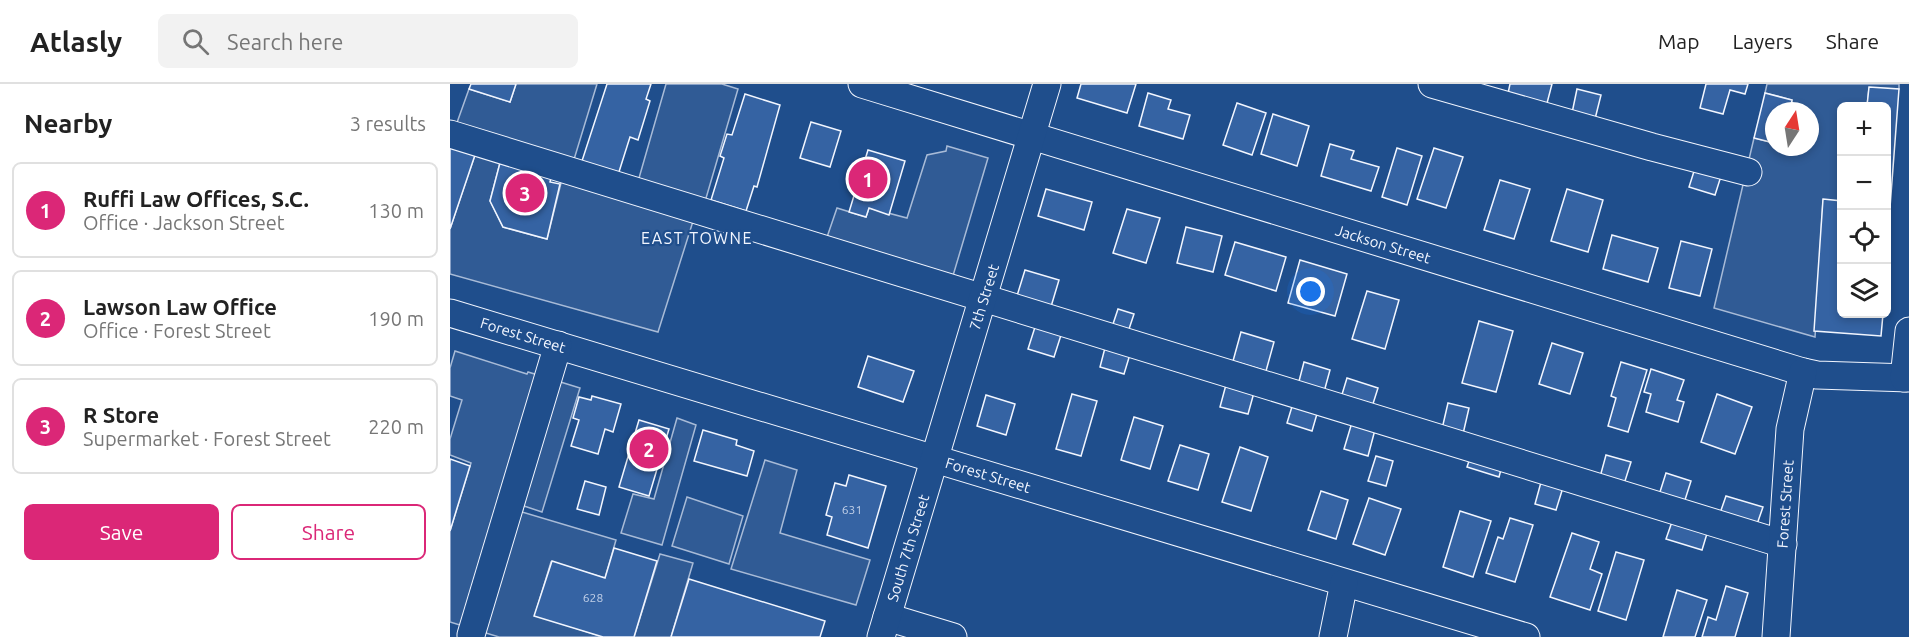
<!DOCTYPE html>
<html lang="en">
<head>
<meta charset="utf-8">
<style>
	body { margin:0; font-family:Ubuntu,sans-serif; background:#f2f2f2; color:#222 }
	.controls { position:absolute; right:18px; top:18px; display:grid; overflow:hidden; border-radius:9px; box-shadow:0 3px 9px #0003 }
	.controls button { width:54px; height:54px; display:grid; place-items:center; padding:0; border:0; border-bottom:2px solid #e0e0e0; background:#fff; color:#222; font:30px sans-serif }
	.compass { position:absolute; left:1315px; top:18px; width:54px; height:54px; border-radius:50%; background:#fff; box-shadow:0 3px 9px #0003; rotate:12deg }
	.you { position:absolute; left:861px; top:208px; width:21px; height:21px; margin:-15px; border:4px solid #fff; border-radius:50%; background:#1a73e8; box-shadow:0 0 0 9px #1a73e833 }
	.badge { display:grid; place-items:center; width:39px; height:39px; border-radius:50%; background:#db2777; color:#fff; font-size:20px; font-weight:700 }
	.pin { position:absolute; translate:-50% -50%; border:3px solid #fff; box-shadow:0 2px 6px #0006 }
	.list { margin:0; padding:0; list-style:none }
	h2 { display:flex; justify-content:space-between; align-items:center; height:78px; margin:0; padding:0 24px; font-size:26px }
	h2 small { font-size:20px; font-weight:400; color:#767676 }
	.list li { display:grid; grid-template-columns:39px 1fr auto; gap:18px; align-items:center; box-sizing:border-box; height:96px; margin:0 12px 12px; padding:0 12px; border:2px solid #e0e0e0; border-radius:9px }
	.list b { display:block; font-size:22px; white-space:nowrap }
	.list p { margin:0; font-size:20px; white-space:nowrap; color:#767676 }
	.list em { font-size:20px; font-style:normal; color:#767676 }
	.actions { display:flex; gap:12px; padding:18px 24px }
	.actions a { flex:1; padding:14px 0; border:2px solid #db2777; border-radius:9px; text-align:center; font-size:21px; color:#db2777 }
	.actions .main { background:#db2777; color:#fff }
	.icon { flex:none; width:33px; height:33px; fill:none; stroke:currentColor; stroke-width:2; stroke-linecap:round; stroke-linejoin:round }
	.map { position:relative; flex:none; width:1459px; height:553px; overflow:hidden }
	header { display:flex; align-items:center; gap:36px; box-sizing:border-box; height:84px; padding:0 30px; background:#fff; border-bottom:2px solid #e0e0e0 }
	header strong { font-size:28px }
	nav { display:flex; gap:33px; margin-inline-start:auto; font-size:21px }
	.search { width:420px; height:54px; background:#f2f2f2; display:flex; align-items:center; gap:15px; box-sizing:border-box; padding:0 21px; border-radius:9px; color:#767676; font-size:22px }
	main { display:flex }
	aside { flex:1; background:#fff }
	.map>svg:first-child { display:block }
</style>
</head>
<body>
<header>
<strong>Atlasly</strong>
<div class="search"><svg class="icon" aria-label="search" viewBox="0 0 24 24"><circle cx="10" cy="10" r="6"/><path d="M15 15l6 6"/></svg>Search here</div>
<nav><a>Map</a><a>Layers</a><a>Share</a></nav>
</header>
<main>
<aside>
<h2>Nearby<small>3 results</small></h2>
<ul class="list">
<li><span class="badge">1</span><div><b>Ruffi Law Offices, S.C.</b><p>Office · Jackson Street</p></div><em>130 m</em></li>
<li><span class="badge">2</span><div><b>Lawson Law Office</b><p>Office · Forest Street</p></div><em>190 m</em></li>
<li><span class="badge">3</span><div><b>R Store</b><p>Supermarket · Forest Street</p></div><em>220 m</em></li>
</ul>
<div class="actions"><a class="main">Save</a><a>Share</a></div>
</aside>
<div class="map">
<svg width="1459" height="553" viewBox="0 0 1459 553">
	<rect width="100%" height="100%" fill="#1f4e8c"/>
	<g fill="#305b95" stroke="#a8bbd7" stroke-width="1.5">
		<polygon points="66,0 147,0 122,82 4,47 19,5 60,18"/>
		<polygon points="216,0 272,0 288,5 254,121 187,101"/>
		<polygon points="1317,0 1449,0 1449,5 1419,4 1417,22 1392,22 1391,117 1373,116 1365,253 1264,224 1304,54 1324,59 1324,63 1360,63 1360,27 1340,27 1342,16 1315,9"/>
		<polygon points="497,62 538,74 502,195 376,156 387,124 416,133 419,124 457,134 477,71 496,67"/>
		<polygon points="25,71 51,75 40,117 53,143 97,155 113,91 245,131 208,248 0,190 0,145"/>
		<polygon points="5,267 77,290 78,288 130,304 92,428 74,422 72,428 166,456 155,494 101,478 85,531 153,553 49,553 0,538 0,447 21,379 0,371 0,355 12,316 0,312 0,284"/>
		<polygon points="227,334 246,341 212,461 171,449 183,410 204,415"/>
		<polygon points="315,376 347,386 330,449 420,476 406,521 281,485"/>
		<polygon points="237,413 293,432 279,480 222,462"/>
		<polygon points="210,470 243,479 221,553 184,553"/>
	</g>
	<g fill="#3563a3" stroke="#f2f6ff" stroke-width="1.5">
		<polygon points="21,0 66,0 60,18 19,5"/>
		<polygon points="157,0 201,0 196,15 200,17 188,56 180,53 168,91 131,80"/>
		<polygon points="631,0 686,0 677,29 627,14"/>
		<polygon points="1060,0 1102,0 1096,23 1057,14"/>
		<polygon points="1256,0 1298,0 1295,10 1280,6 1273,30 1250,24"/>
		<polygon points="1419,3 1449,5 1436,176 1436,22 1417,22"/>
		<polygon points="1127,5 1151,11 1145,35 1122,29"/>
		<polygon points="698,9 721,16 718,25 740,31 733,55 689,42"/>
		<polygon points="1315,9 1342,16 1340,27 1324,27 1324,59 1304,54"/>
		<polygon points="295,10 330,21 307,103 304,102 296,127 261,116 274,74 270,72 277,50 282,51"/>
		<polygon points="787,19 816,29 802,71 773,61"/>
		<polygon points="823,30 859,42 847,82 811,70"/>
		<polygon points="361,38 391,47 380,83 350,74"/>
		<polygon points="880,60 904,67 901,75 929,83 921,107 871,92"/>
		<polygon points="0,63 25,71 0,145"/>
		<polygon points="947,64 972,72 957,121 932,113"/>
		<polygon points="984,64 1013,73 996,124 967,115"/>
		<polygon points="418,66 455,77 439,131 419,124 416,133 399,128"/>
		<polygon points="51,75 102,90 100,98 110,100 97,155 53,143 40,117"/>
		<polygon points="1246,81 1272,89 1265,111 1239,103"/>
		<polygon points="1050,96 1080,105 1064,155 1034,146"/>
		<polygon points="596,105 642,118 634,146 588,132"/>
		<polygon points="1117,105 1153,116 1138,168 1101,157"/>
		<polygon points="1373,115 1392,117 1392,230 1433,230 1431,252 1364,247"/>
		<polygon points="677,125 710,134 696,179 663,169"/>
		<polygon points="736,143 772,152 763,188 727,179"/>
		<polygon points="1162,151 1208,164 1198,198 1153,185"/>
		<polygon points="1231,157 1262,165 1250,212 1219,204"/>
		<polygon points="785,158 836,173 826,207 775,191"/>
		<polygon points="850,176 897,190 885,232 838,219"/>
		<polygon points="575,186 609,196 600,226 566,215"/>
		<polygon points="917,207 949,216 935,265 902,255"/>
		<polygon points="668,225 684,230 678,248 662,243"/>
		<polygon points="1029,237 1063,247 1046,308 1012,299"/>
		<polygon points="586,240 612,248 604,273 578,265"/>
		<polygon points="791,248 824,258 816,287 783,277"/>
		<polygon points="1102,259 1133,269 1120,310 1089,300"/>
		<polygon points="656,260 681,267 674,290 650,283"/>
		<polygon points="418,272 464,287 453,318 408,303"/>
		<polygon points="854,278 880,286 874,308 848,301"/>
		<polygon points="1171,278 1197,286 1178,348 1158,342 1166,314 1161,312"/>
		<polygon points="1201,285 1234,296 1227,316 1234,318 1228,338 1196,328 1201,310 1194,308"/>
		<polygon points="897,294 928,304 921,326 890,317"/>
		<polygon points="777,297 805,305 798,330 770,323"/>
		<polygon points="622,310 647,317 631,372 606,365"/>
		<polygon points="1267,310 1302,323 1285,370 1251,358"/>
		<polygon points="536,311 565,320 556,351 527,342"/>
		<polygon points="142,312 171,320 163,348 155,345 148,370 121,362 129,336 123,334 129,313 141,316"/>
		<polygon points="844,316 869,323 862,347 837,339"/>
		<polygon points="998,319 1019,324 1013,350 992,345"/>
		<polygon points="684,333 713,342 700,385 671,376"/>
		<polygon points="903,335 926,342 918,372 894,365"/>
		<polygon points="189,336 219,345 199,412 169,403"/>
		<polygon points="253,346 287,356 286,361 304,367 297,392 244,377"/>
		<polygon points="730,361 759,370 748,406 718,397"/>
		<polygon points="790,363 818,373 801,427 772,418"/>
		<polygon points="1022,368 1053,378 1049,393 1017,383"/>
		<polygon points="1156,371 1181,378 1174,400 1150,393"/>
		<polygon points="926,372 943,377 936,402 918,397"/>
		<polygon points="0,375 20,382 0,447"/>
		<polygon points="1216,389 1241,397 1234,419 1209,411"/>
		<polygon points="399,391 436,402 418,464 377,451 382,433 376,431 385,399 396,402"/>
		<polygon points="1093,391 1115,397 1106,426 1085,420"/>
		<polygon points="135,397 156,403 149,431 127,425"/>
		<polygon points="871,407 898,416 886,455 858,446"/>
		<polygon points="1276,412 1313,423 1306,443 1269,432"/>
		<polygon points="919,414 951,425 935,471 903,460"/>
		<polygon points="1010,427 1041,437 1023,493 993,483"/>
		<polygon points="1224,432 1259,443 1252,466 1216,455"/>
		<polygon points="1060,434 1083,441 1065,498 1036,489 1048,453 1053,455"/>
		<polygon points="1122,449 1149,458 1140,485 1152,490 1140,526 1100,513"/>
		<polygon points="164,464 207,477 184,553 153,553 84,532 102,477 155,494"/>
		<polygon points="1166,468 1194,476 1176,536 1148,527"/>
		<polygon points="239,495 375,537 370,553 221,553"/>
		<polygon points="1276,502 1298,509 1285,553 1252,553 1258,533 1266,536"/>
		<polygon points="1227,506 1257,516 1245,553 1213,553"/>
	</g>
	<g fill="none" stroke-linecap="round" stroke-linejoin="round">
		<defs>
			<g id="minor">
				<polyline points="412,0 1353,288 1367,291 1459,294"/>
				<polyline points="982,0 1202,63 1298,88"/>
				<polyline points="0,50 1333,460"/>
				<polyline points="0,229 1076,553"/>
				<polyline points="1454,294 1459,247"/>
				<polyline points="437,533 503,553"/>
				<polyline points="21,551 108,261"/>
				<polyline points="431,553 597,0"/>
				<polyline points="883,553 894,499"/>
				<polyline points="1326,553 1340,345 1353,288"/>
			</g>
		</defs>
		<use href="#minor" stroke="#f2f6ff" stroke-width="29"/>
		<use href="#minor" stroke="#1f4e8c" stroke-width="27"/>
	</g>
	<g text-anchor="middle" dominant-baseline="central" stroke-width="4.5" stroke-linejoin="round" paint-order="stroke">
		<g font-size="12" fill="#c3d1e8">
			<text x="402" y="425">631</text>
			<text x="143" y="513">628</text>
		</g>
		<g font-size="15" fill="#f2f6ff" stroke="#1f4e8c">
			<text transform="translate(933 160) rotate(17)">Jackson Street</text>
			<text transform="translate(534 213) rotate(-73)">7th Street</text>
			<text transform="translate(73 251) rotate(17)">Forest Street</text>
			<text transform="translate(538 391) rotate(17)">Forest Street</text>
			<text transform="translate(1335 420) rotate(-86)">Forest Street</text>
			<text transform="translate(458 464) rotate(-73)">South 7th Street</text>
		</g>
		<g font-size="16" letter-spacing="1.5" fill="#f2f6ff" stroke="#1f4e8c">
			<text x="247" y="154">EAST TOWNE</text>
		</g>
	</g>
</svg>
<div class="controls">
<button>+</button>
<button>−</button>
<button><svg class="icon" aria-label="locate" viewBox="0 0 24 24"><circle cx="12" cy="12" r="6"/><path d="M12 2v4M12 18v4M2 12h4M18 12h4"/></svg></button>
<button><svg class="icon" aria-label="layers" viewBox="0 0 24 24"><path d="M12 4l9 5-9 5-9-5zM3 14l9 5 9-5"/></svg></button>
</div>
<svg class="compass" viewBox="-18 -18 36 36"><path d="M0-13l5 13h-10z" fill="#e53935"/><path d="M0 13l5-13h-10z" fill="#767676"/></svg>
<div class="you"></div>
<div class="pin badge" style="left:418px;top:95px">1</div>
<div class="pin badge" style="left:199px;top:365px">2</div>
<div class="pin badge" style="left:75px;top:109px">3</div>
</div>
</main>
</body>
</html>
